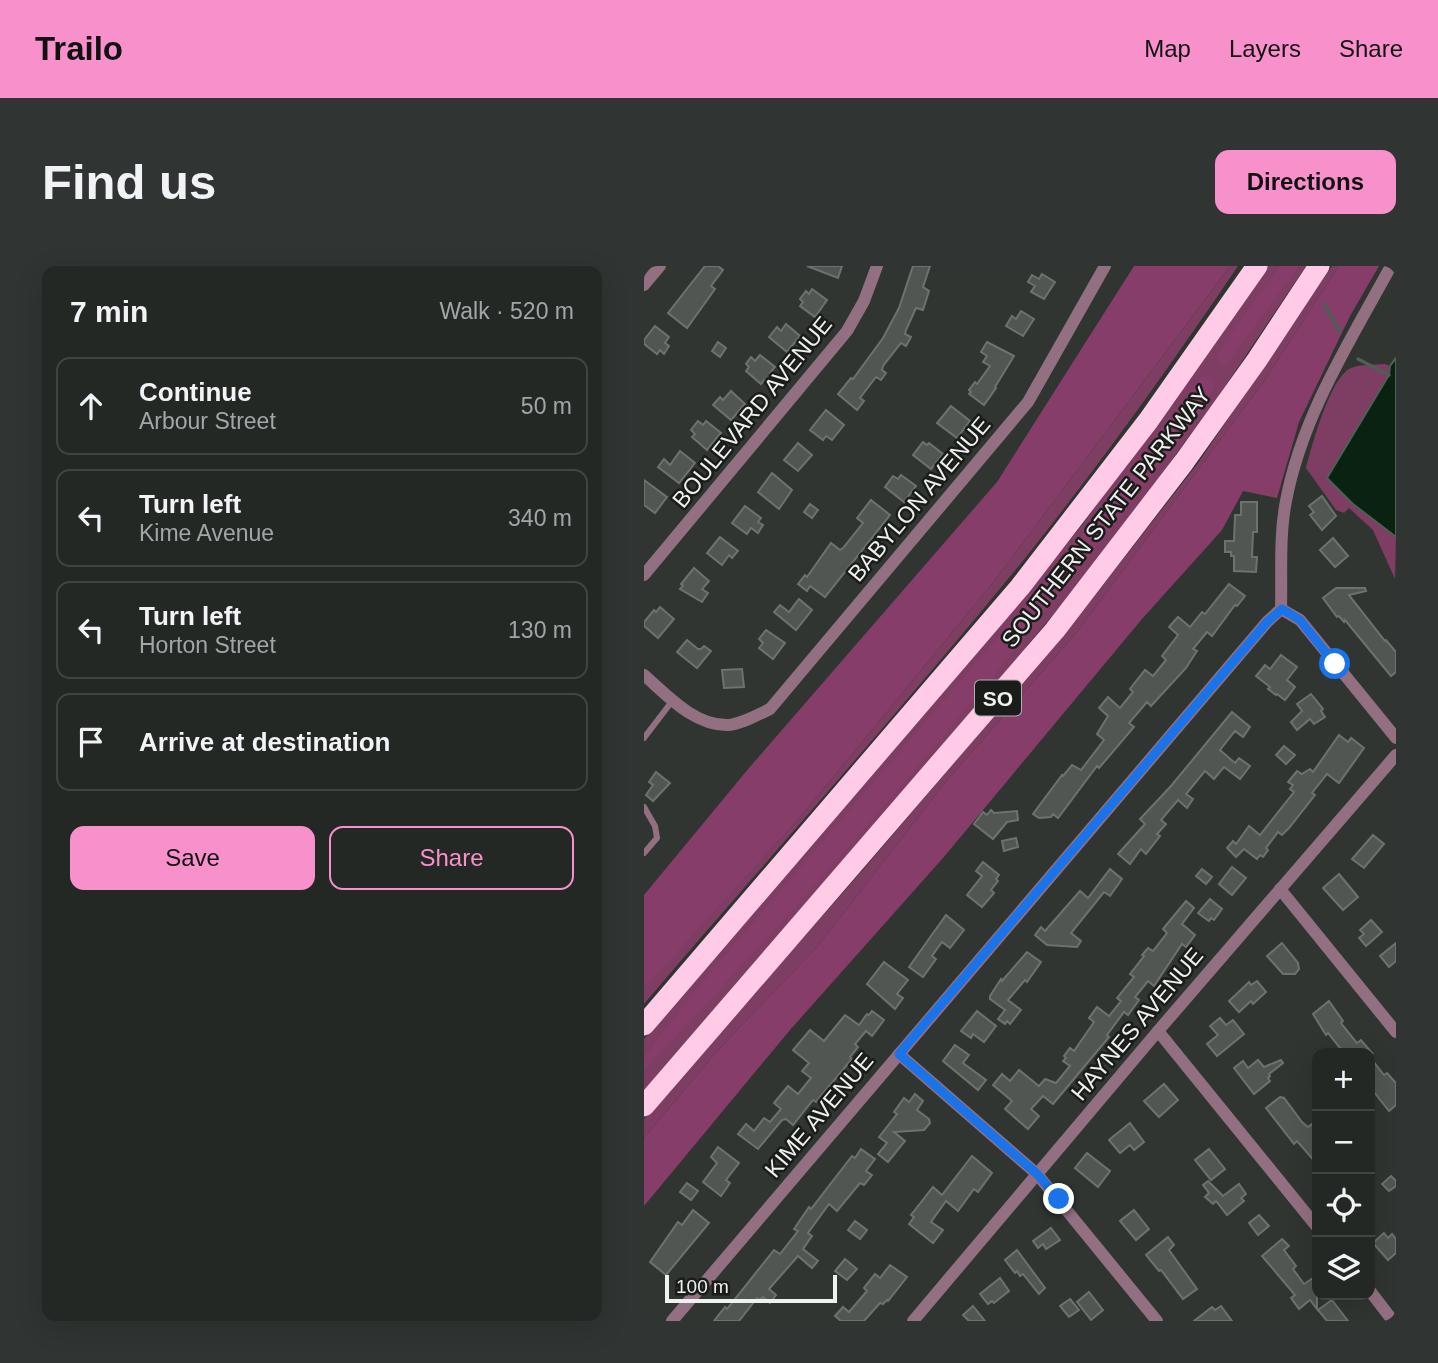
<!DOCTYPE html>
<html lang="en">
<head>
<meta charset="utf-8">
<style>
	body { margin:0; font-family:Helvetica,sans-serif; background:#303432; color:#f1f3f6 }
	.controls { position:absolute; right:21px; bottom:21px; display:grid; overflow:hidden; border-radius:14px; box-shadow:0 7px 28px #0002 }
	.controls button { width:63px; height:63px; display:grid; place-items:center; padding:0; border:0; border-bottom:2px solid #414442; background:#242825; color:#f1f3f6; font:35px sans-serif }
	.scale { position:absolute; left:21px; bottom:18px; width:172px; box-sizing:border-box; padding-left:7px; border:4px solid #eef1ef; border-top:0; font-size:19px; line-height:24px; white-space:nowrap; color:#eef1ef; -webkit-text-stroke:5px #1a1c1a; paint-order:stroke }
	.stop { position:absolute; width:21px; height:21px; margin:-16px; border:5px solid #1a73e8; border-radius:50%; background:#fff }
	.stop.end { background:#1a73e8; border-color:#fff; box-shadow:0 2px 7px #0008 }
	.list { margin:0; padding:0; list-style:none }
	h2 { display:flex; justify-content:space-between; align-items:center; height:91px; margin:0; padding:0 28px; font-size:30px }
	h2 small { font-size:23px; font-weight:400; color:#a3a6a7 }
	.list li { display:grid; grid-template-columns:46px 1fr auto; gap:21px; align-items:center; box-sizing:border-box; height:98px; margin:0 14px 14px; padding:0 14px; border:2px solid #414442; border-radius:14px }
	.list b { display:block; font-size:26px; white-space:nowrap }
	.list p { margin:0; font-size:23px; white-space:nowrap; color:#a3a6a7 }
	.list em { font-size:23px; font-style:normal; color:#a3a6a7 }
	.actions { display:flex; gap:14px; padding:21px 28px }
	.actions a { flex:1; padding:16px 0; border:2px solid #f890cb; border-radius:14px; text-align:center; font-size:24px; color:#f890cb }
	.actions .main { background:#f890cb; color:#111 }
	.icon { flex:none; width:38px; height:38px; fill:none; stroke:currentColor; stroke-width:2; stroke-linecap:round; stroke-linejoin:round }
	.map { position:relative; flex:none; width:752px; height:1055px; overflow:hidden; border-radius:14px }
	header { display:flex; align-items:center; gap:42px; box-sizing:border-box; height:98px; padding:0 35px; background:#f890cb; color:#111 }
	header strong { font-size:33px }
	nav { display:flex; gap:38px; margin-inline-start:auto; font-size:24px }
	.intro { display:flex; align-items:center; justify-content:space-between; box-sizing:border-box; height:168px; padding:0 42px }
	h1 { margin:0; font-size:49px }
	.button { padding:18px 32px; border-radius:14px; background:#f890cb; color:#111; font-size:24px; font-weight:700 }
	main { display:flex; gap:42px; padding:0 42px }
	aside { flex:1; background:#242825; border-radius:14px; box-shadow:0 7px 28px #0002 }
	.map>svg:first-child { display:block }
</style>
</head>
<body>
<header>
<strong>Trailo</strong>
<nav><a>Map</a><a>Layers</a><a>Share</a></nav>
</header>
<div class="intro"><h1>Find us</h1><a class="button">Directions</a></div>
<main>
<aside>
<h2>7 min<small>Walk · 520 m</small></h2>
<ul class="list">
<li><svg class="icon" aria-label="ahead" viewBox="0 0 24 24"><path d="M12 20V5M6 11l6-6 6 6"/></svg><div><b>Continue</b><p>Arbour Street</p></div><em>50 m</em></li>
<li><svg class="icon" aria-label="left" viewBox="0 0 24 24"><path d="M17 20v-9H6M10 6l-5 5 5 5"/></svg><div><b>Turn left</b><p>Kime Avenue</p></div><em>340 m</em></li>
<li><svg class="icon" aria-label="left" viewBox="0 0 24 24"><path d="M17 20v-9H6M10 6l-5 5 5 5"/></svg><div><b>Turn left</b><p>Horton Street</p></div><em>130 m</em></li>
<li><svg class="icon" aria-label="arrive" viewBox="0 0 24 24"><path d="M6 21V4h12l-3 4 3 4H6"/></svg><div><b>Arrive at destination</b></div></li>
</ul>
<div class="actions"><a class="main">Save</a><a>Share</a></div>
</aside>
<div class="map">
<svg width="752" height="1055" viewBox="0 0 752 1055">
	<rect width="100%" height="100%" fill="#303531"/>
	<g fill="#7e3d63">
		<path d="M586 0H594C527 99 457 197 382 291 259 443 127 589 0 738V722L15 703 159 548 351 314Z"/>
		<polygon points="623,0 662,0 572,134 486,251 419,337 335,437 0,824 0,773 367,347 438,259 593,45"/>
		<polygon points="688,0 695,0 621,114 433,366 300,518 174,680 75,783 0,872 0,853 210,614 424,364 554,197"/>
		<path d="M741 98 746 100 745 109 709 238 752 271 751 313 729 264 705 242 700 247 692 244 662 202C668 180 686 111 707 102 717 98 730 99 741 98Z"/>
	</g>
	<g fill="#873d69">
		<polygon points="490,0 586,0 351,314 159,548 0,722 0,629 105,502 353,216"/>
		<polygon points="636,0 655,0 583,98 574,97 573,91 585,70"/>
		<polygon points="695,0 735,0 706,50 655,156 633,232 599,225 578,264 498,353 299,592 146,764 0,940 0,872 75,783 174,680 300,518 433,366 621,114"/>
		<path d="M558 110 572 117 554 150C382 378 198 598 0 804V791L52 723 394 324 478 220Z"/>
	</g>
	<polygon fill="#092211" stroke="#4e6054" stroke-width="2" points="752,92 752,271 709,238 683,212 745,109 746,100"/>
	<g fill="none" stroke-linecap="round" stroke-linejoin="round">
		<g stroke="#4e6054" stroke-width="3.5">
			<polyline points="680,38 696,66"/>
			<polyline points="714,93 745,109"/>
		</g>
	</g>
	<g fill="#515652" stroke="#6c726d" stroke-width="2">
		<polygon points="61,0 74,0 79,4 67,20 71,23 43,62 24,47"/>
		<polygon points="163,0 198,0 194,12"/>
		<polygon points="269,0 286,0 279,21 285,25 279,44 272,42 262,64 261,68 267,71 262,80 257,77 239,100 238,104 242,107 237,114 232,111 216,132 220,135 213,144 194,128 207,112 209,113 239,72 255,42"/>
		<polygon points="398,8 411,16 400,33 387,26 391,20 384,16 388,9 395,13"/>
		<polygon points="168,23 183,34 171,51 156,40 159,36 156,33 162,25 165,28"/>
		<polygon points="377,45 390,53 379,70 362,60 368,50 372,53"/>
		<polygon points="142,58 156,70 143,86 125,71 133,61 137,65"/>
		<polygon points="11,60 25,71 21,77 25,80 20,88 16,84 13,88 0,78 0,74"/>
		<polygon points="74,76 82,82 76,91 68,85"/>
		<polygon points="343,76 370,90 351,121 352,122 340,139 325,128 327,126 325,124 331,116 333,118 346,100 339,96 343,90 337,86"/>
		<polygon points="116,89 131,101 126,107 130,111 124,117 120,114 117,118 102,105 105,101 102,98 107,91 111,95"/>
		<polygon points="87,125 101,138 87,154 69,139 76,131 79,134"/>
		<polygon points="307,140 326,155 313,172 293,157"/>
		<polygon points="182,144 200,159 188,174 182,170 179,174 166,164"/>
		<polygon points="54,155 59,159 62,155 77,167 63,184 48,171 51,168 47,164"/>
		<polygon points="279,176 283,179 285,177 299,188 287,203 269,189"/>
		<polygon points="154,177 168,189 154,205 140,194"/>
		<polygon points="36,185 51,197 35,217 14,201 20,193 26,199"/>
		<polygon points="128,207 148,224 135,243 114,226"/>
		<polygon points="257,209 272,220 260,236 241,221 249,210 254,213"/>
		<polygon points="0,214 23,231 11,247 0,239"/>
		<polygon points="678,230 692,250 678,264 666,249 670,246 665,240"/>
		<polygon points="227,234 246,249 181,331 166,320 163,325 154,318 161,309 163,311 187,277 196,284 199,282 219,257 213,252"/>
		<polygon points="597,236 613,236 613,266 609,266 608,291 613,291 612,306 590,305 590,290 587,290 587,286 581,286 581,275 590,275 591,249 597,249"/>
		<polygon points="166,238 174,244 168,252 160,246"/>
		<polygon points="101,240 117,252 114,256 119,259 114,267 107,262 103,268 88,257"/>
		<polygon points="76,271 94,285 88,292 85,289 78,299 63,287"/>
		<polygon points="689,272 704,290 691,301 676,284"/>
		<polygon points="50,302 65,315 58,323 64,327 58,336 36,323 39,320 37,318"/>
		<polygon points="585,318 601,330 593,340 591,339 568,370 563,366 549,383 553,385 542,402 507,440 503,436 485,457 490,461 455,502 453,500 414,552 409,548 407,551 395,552 389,548 418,509 419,510 428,499 437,504 460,474 453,468 464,450 455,442 464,431 476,442 489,426 486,423 501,404 509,410 522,394 518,390 534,369 525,361 534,351 546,361 558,346 561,348"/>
		<polygon points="692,322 721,322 722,325 705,329 741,375 742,374 752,386 752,406 747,410 701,354 700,356 695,350 693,351 679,332"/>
		<polygon points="155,333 168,344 152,364 130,346 136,339 145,346"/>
		<polygon points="16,341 30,353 14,372 0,360 0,356 10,344 12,346"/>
		<polygon points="122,364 141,377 129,393 115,382 119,377 115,373"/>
		<polygon points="43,374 54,383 57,383 60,380 67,385 53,402 33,386"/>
		<polygon points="637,389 653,401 643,414 651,421 641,434 633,428 632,429 624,423 626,421 612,410 621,399 626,403"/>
		<polygon points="98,403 100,421 80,422 78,404"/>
		<polygon points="667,428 679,443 677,445 681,451 670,458 666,453 653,464 647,456 658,445 653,438"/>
		<polygon points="588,446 606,461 599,471 591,465 576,484 591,497 595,492 606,500 596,513 580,501 570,513 561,505 542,528 549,533 543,542 534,534 517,554 522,558 513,568 516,570 502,588 497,583 486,598 474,588 501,558 496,553 527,520"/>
		<polygon points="695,469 704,476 707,472 720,482 695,517 683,508 668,527 671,529 645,562 638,569 634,566 622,582 624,584 619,591 616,589 613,593 600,583 592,591 583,582 589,575 592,578 605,560 616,569 650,526 646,523 649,519 644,516 653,505 658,508 666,503 669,506"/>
		<polygon points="640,480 651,489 642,498 632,489"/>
		<polygon points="12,506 26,517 9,535 2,529 9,519 5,516"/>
		<polygon points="347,544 350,547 373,545 374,554 363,556 349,573 330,558 339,546 343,549"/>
		<polygon points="729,569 740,578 720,602 708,593"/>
		<polygon points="372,572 374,581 360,585 358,575"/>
		<polygon points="339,596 355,609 352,613 354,615 347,624 350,627 338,641 323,629 338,610 332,605"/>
		<polygon points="588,601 602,612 588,629 575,618"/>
		<polygon points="466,603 478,613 466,630 460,626 427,667 437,675 433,681 403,679 391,669 397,661 401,665 436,625 444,632"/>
		<polygon points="558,603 568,611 562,618 552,610"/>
		<polygon points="695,608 714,631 699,644 679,622"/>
		<polygon points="566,633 578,643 570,654 567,652 565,655 554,647"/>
		<polygon points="542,635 550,642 538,658 551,669 542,681 538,678 510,720 504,715 491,731 495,734 484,749 480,746 463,769 465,771 409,838 399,830 387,843 395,850 384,863 361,843 368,835 349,819 358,808 366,815 375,804 395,820 401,813 412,817 426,800 419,795 422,792 420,790 426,782 430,785 450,756 445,752 453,741 465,750 477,735 473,732 490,711 486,708 500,690 498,689 504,682 509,685 523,667 519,663"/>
		<polygon points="302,649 320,664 306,682 298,676 288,690 292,693 279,711 265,701"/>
		<polygon points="727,654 738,666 722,680 715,672 720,668 716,664"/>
		<polygon points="638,677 654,697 655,703 651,708 639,708 623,690"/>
		<polygon points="752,677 752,695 745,701 736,690"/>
		<polygon points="383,686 397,696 383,716 381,714 364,734 377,744 366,758 363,755 361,758 354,753 361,744 346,733 346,730 357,713 358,715"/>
		<polygon points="240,696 264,714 253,728 259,732 251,743 223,718"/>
		<polygon points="613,715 622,726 609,738 607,735 595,746 585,735 605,716 607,719"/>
		<polygon points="685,735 699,755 697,757 713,777 717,774 728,787 700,787 684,767 682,769 669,748"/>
		<polygon points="228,745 240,754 228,770 222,765 211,778 214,781 206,791 208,793 172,836 169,834 149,859 142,853 138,854 114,883 94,868 102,858 110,865 120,852 126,856 137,843 130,837 144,820 154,828 167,812 158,805 165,797 149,784 166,764 180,775 201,749 215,759 223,748 225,749"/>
		<polygon points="333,745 352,760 340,776 329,768 327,772 317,765"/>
		<polygon points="576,752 582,759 589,754 600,768 573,790 563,778 574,769 566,760"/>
		<polygon points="311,779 325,789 319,797 342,814 334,824 299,795"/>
		<polygon points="726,791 740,809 743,807 752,817 752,839 745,845 726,821"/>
		<polygon points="614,794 620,801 637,794 639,797 625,808 626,810 624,812 626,815 610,828 590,802 599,795 604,802"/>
		<polygon points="520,818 534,834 515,851 500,835"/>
		<polygon points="271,828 279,835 273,844 285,853 286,857 280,864 250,866 261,875 244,896 234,888 243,877 235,871 253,848 250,846 260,832 265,836"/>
		<polygon points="636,831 640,832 658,856 664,861 668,858 673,865 673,869 669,873 673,877 673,898 653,875 650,878 622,842"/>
		<polygon points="486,857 500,876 490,884 486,879 476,887 465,874"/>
		<polygon points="74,881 95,897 82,914 86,917 77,930 59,916 73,897 67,891"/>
		<polygon points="217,883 231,893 222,905 228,909 220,919 216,917 193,945 185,938 164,967 168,970 159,983 174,995 168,1002 154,990 125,1023 132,1029 126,1037 119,1031 115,1034 113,1032 95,1055 70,1055 81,1041 83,1043 130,984 136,988 154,965 150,963 165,941 167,943 208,890 211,892"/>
		<polygon points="565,883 581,903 567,914 551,894"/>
		<polygon points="443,887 466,905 454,921 431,902"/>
		<polygon points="328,890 348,907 334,926 330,923 314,945 302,935 287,956 299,964 289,977 265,958 270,951 267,949 289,921 298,929"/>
		<polygon points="747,910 752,915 752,920 745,925 738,918"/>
		<polygon points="564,915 579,930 595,918 602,928 597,932 600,935 583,949 572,935 569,938 561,931 565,927 559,919"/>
		<polygon points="43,917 54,925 47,934 36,926"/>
		<polygon points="49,944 65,957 22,1009 6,996 34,956 38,959"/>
		<polygon points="490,944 505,963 492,974 476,955"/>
		<polygon points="615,949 625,960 614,969 605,957"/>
		<polygon points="211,955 223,964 216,973 204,964"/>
		<polygon points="407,962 416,974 402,983 399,978 394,982 389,975"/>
		<polygon points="740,967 744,972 748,968 752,973 752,987 744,994 729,977"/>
		<polygon points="524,971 530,979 525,984 553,1023 539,1033 517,1004 515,1005 502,989"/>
		<polygon points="638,973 645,980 640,984 652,1000 649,1003 660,1018 669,1012 673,1017 673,1043 666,1034 655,1043 647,1032 651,1029 618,990"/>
		<polygon points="373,984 401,1022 395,1028 379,1008 376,1010 373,1005 371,1007 361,994"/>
		<polygon points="201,993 213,1003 203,1014 191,1005"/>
		<polygon points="246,999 263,1011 244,1035 243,1034 239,1038 236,1037 220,1055 197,1055 191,1050 199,1041 205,1046 223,1025 220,1022 231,1008 236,1012"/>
		<polygon points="356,1012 365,1025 350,1037 348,1035 344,1038 336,1028"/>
		<polygon points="445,1026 459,1044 447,1054 433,1036"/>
		<polygon points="426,1033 435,1044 425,1051 416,1040"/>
		<polygon points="688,1034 704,1055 683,1055 674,1044"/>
		<polygon points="329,1040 341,1055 325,1055 319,1049"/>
		<polygon points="577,1040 588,1055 550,1055 568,1041 571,1044"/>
	</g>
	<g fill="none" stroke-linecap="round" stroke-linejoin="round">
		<g stroke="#926f81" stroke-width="6">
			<polyline points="0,472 29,434"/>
			<polyline points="0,541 11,560 13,572 0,587"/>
		</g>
		<g stroke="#926f81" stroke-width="12">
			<polyline points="0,19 16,0"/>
			<polyline points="0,309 203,65 220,35 233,0"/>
			<polyline points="637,343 656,354 752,472"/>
			<path d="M0 409C23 429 50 460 84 459 98 458 113 449 126 443L384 136 461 0"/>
			<polyline points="636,623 752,766"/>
			<polyline points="514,765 673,961"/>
			<polyline points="255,788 393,908 513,1055"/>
			<polyline points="726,1025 749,1055"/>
			<path d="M28 1055 623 356 637 343C638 308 635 270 642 235 658 150 706 75 747 0"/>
			<polyline points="269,1055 514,765 752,489"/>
		</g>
		<g stroke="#ffcbe6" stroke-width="21">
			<polyline points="0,759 376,321 504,155 613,0"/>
			<polyline points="0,840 411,364 540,196 613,94 675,0"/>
		</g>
	</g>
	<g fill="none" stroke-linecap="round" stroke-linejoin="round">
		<polyline stroke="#1a73e8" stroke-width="9" points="415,933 393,908 255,788 623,356 638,343 656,354 691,398"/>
	</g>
	<g text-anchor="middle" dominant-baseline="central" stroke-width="5" stroke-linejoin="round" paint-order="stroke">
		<rect fill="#1a1c1a" stroke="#aeb1af" stroke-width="2" x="331" y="414.5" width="46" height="35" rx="5"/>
		<g font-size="21" font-weight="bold" fill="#eef1ef">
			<text x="354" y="432">SO</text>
		</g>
		<g font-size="23" fill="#eef1ef" stroke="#1a1c1a">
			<text transform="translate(108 146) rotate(-51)">BOULEVARD AVENUE</text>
			<text transform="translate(275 233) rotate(-50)">BABYLON AVENUE</text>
			<text transform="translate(462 251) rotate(-52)">SOUTHERN STATE PARKWAY</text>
			<text transform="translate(493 758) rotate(-50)">HAYNES AVENUE</text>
			<text transform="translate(175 849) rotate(-50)">KIME AVENUE</text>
		</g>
	</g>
</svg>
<div class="controls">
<button>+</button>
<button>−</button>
<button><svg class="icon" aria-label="locate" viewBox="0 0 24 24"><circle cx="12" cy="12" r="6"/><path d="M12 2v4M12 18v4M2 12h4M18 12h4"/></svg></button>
<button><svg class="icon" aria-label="layers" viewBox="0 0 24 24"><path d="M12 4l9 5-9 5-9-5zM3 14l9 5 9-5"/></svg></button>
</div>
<div class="scale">100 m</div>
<div class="stop" style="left:691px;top:398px"></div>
<div class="stop end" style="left:415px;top:933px"></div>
</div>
</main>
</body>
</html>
